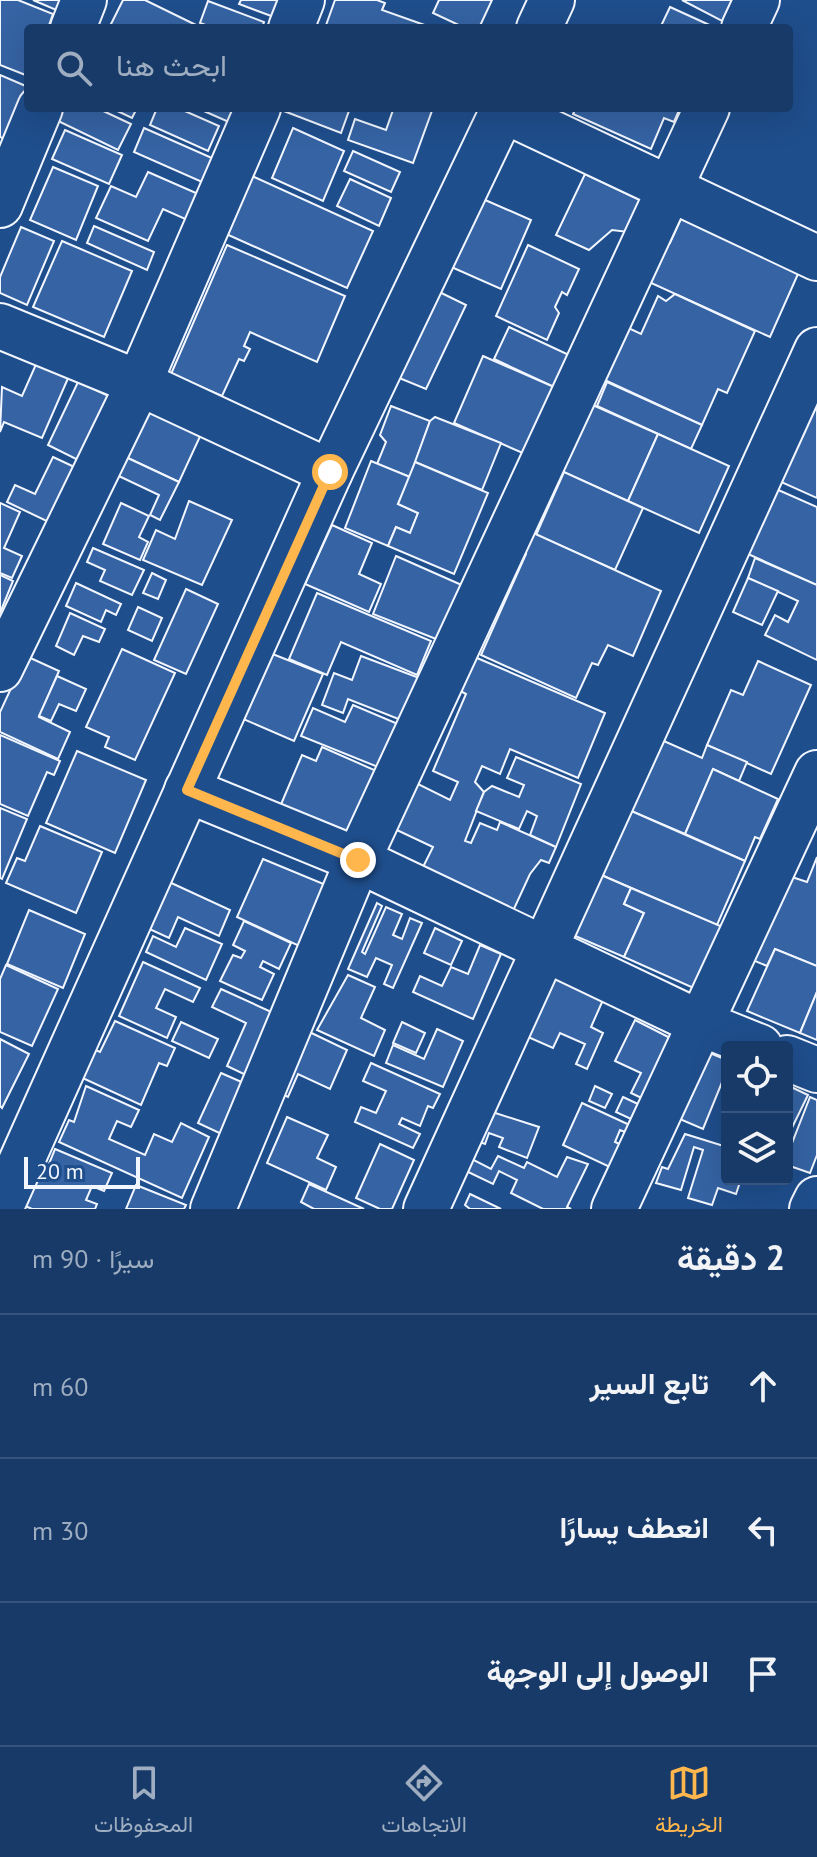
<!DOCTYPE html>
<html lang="ar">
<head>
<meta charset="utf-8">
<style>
	body { margin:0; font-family:"PT Sans",Vazirmatn,sans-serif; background:#244571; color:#f1f3f6; direction:rtl }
	.controls { position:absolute; right:24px; bottom:24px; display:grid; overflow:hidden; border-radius:8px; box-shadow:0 8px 32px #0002 }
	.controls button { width:72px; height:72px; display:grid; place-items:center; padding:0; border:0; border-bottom:2px solid #36547d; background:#173a69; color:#f1f3f6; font:40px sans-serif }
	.scale { position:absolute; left:24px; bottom:20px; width:116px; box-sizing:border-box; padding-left:8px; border:4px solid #f2f6ff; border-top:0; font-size:22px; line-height:28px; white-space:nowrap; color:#f2f6ff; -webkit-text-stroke:6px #1f4e8c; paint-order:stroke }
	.stop { position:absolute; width:24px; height:24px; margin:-18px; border:6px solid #ffb74d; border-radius:50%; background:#fff }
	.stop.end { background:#ffb74d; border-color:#fff; box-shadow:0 2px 8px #0008 }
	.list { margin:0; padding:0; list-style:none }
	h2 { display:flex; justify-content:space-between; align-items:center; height:104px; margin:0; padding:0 32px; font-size:34px }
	h2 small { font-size:26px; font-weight:400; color:#9eadc0 }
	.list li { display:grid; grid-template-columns:52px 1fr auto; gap:24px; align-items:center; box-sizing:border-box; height:144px; padding:0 32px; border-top:2px solid #36547d }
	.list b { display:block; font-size:30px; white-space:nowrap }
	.list em { font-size:26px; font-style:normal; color:#9eadc0 }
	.icon { flex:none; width:44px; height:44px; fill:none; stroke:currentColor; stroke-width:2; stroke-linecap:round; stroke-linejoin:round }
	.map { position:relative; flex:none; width:817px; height:1209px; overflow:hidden; direction:ltr }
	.search { position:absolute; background:#173a69; box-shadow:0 8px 32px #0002; left:24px; right:24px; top:24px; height:88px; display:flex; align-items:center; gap:20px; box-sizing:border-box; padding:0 28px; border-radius:8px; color:#9eadc0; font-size:30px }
	.sheet { height:536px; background:#173a69 }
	nav { display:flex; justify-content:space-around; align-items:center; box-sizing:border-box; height:112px; border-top:2px solid #36547d; background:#173a69; font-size:22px; color:#9eadc0 }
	nav a { display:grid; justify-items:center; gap:4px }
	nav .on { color:#ffb74d }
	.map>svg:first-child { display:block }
</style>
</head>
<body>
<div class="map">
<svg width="817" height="1209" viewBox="0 0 817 1209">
	<rect width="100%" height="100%" fill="#1f4e8c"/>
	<g fill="#3563a3" stroke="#f2f6ff" stroke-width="2">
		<polygon points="0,0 18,0 53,14 48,28 28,28 28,76 0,65"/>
		<polygon points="33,0 82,0 75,18"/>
		<polygon points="123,0 145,0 196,25 114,28 110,26"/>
		<polygon points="241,0 289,0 282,20 239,4"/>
		<polygon points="335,0 377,0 385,3 382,10 433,28 325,28"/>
		<polygon points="439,0 492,0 479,28 465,28 433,13"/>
		<polygon points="682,0 732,0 722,21"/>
		<polygon points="208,1 264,22 262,28 214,28 200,23"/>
		<polygon points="670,7 716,28 660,28"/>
		<polygon points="0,75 28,87 28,107 13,143 0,137"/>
		<polygon points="59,108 97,108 131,124 118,150 54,119"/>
		<polygon points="111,108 137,108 132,118"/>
		<polygon points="157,108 178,108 219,126 208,151 150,125"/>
		<polygon points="197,108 237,108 231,123"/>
		<polygon points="276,108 350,108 341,133"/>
		<polygon points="388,108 433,108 413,163 348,140 355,119 386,130 393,110"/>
		<polygon points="576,108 680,108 674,122 664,118 651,149 573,114"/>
		<polygon points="144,128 212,158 202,182 134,152"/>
		<polygon points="293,128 344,151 323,201 272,178"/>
		<polygon points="65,130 122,155 109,184 52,159"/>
		<polygon points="353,151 400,172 391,192 344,171"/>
		<polygon points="53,167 98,186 76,240 30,220"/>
		<polygon points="241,171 373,231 347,288 215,229"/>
		<polygon points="148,172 212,200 201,226 163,209 148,241 96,218 111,186 136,197"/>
		<polygon points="585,174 642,201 628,232 612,230 589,250 556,235"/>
		<polygon points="350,179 391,198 379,226 337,206"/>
		<polygon points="476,196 531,220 501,289 440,262"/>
		<polygon points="684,212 802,265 770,337 638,277 656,237 670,243"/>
		<polygon points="94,226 154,252 147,270 87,243"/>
		<polygon points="21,227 54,241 27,305 0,293 0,277"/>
		<polygon points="62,241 132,271 104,337 33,307"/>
		<polygon points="227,245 345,296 317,362 250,332 244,346 250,349 244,361 239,359 222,396 171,374"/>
		<polygon points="528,245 579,269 567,295 562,292 555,307 559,313 547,340 496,316"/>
		<polygon points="423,284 466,305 426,389 382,371"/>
		<polygon points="675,294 755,331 727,393 718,389 702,425 596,376 620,324 641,334 658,296 666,301"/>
		<polygon points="509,327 569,355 554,387 494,359"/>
		<polygon points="483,356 554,387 525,454 454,423"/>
		<polygon points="37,362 69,376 42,438 4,422 0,432 2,387 22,396"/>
		<polygon points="817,371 817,498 770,477"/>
		<polygon points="78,382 111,397 80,461 48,445"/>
		<polygon points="607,382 702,425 691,449 597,406"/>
		<polygon points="139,400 203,430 179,482 115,452"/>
		<polygon points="586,402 658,434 628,501 556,469"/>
		<polygon points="391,406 430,421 410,477 377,464 386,442 380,435"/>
		<polygon points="435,417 501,443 482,490 415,462 430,421"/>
		<polygon points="658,434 729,466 699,533 628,501"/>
		<polygon points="115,452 179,482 160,520 150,515 159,495 106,470"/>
		<polygon points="53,457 83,471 57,526 7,502 15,485 35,494"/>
		<polygon points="371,461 410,477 398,504 418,513 410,533 396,527 388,546 345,528"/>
		<polygon points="415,462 488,493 454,574 388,546 396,527 410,533 418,513 398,504"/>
		<polygon points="564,472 643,508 615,570 536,535"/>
		<polygon points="767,485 817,507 817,585 739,550"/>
		<polygon points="189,501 232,520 202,585 143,560 156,530 175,539"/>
		<polygon points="0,503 20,512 4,548 22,556 12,578 0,573"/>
		<polygon points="121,503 149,516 139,537 148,542 140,560 103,544"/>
		<polygon points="332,525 372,543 359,574 381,584 369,612 305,584"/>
		<polygon points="518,526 661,591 633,656 608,645 598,665 592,663 576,698 481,655 526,554 509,546"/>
		<polygon points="93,548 144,570 132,595 100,581 105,570 87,562"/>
		<polygon points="396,556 473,590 441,641 373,614"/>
		<polygon points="755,558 817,585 817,660 765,635 775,615 788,622 798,601 748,578"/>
		<polygon points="152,573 166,580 158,599 143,593"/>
		<polygon points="0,575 13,581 0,613"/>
		<polygon points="748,578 778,591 762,625 733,612"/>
		<polygon points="76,583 121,604 116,615 106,610 101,622 66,606"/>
		<polygon points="186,589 218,604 186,674 154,660"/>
		<polygon points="317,593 431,641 417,675 341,642 327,675 289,659"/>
		<polygon points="138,607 162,618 152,641 128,630"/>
		<polygon points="70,613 105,629 99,642 83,636 74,655 56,646"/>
		<polygon points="122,649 175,673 135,760 105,747 109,737 86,727"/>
		<polygon points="260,649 323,674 294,741 234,715"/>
		<polygon points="470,655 605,713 578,778 510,749 500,774 482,766 475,782 484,792 465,841 471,843 480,823 497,830 500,822 556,847 549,863 541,860 530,874 513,911 421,871 433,847 384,824 406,778 450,800 458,782 433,771 466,694 455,688"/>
		<polygon points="26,656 59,671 39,717 70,732 58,759 0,732 0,712"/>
		<polygon points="361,656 422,679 401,720 348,699 343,713 322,705 334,673 352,680"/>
		<polygon points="758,661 811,685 771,774 707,745 731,690 743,695"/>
		<polygon points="57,676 86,689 76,711 59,704 51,721 39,716"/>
		<polygon points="353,705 398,724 383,769 301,736 313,708 345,722"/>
		<polygon points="648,734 702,758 707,745 747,762 739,781 713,769 685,834 617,805"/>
		<polygon points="0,735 60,761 54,775 47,772 28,816 0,804"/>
		<polygon points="322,747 381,773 360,844 279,809 302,755 316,761"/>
		<polygon points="77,751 146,780 115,853 46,823"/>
		<polygon points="516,757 581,784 556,847 530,835 537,816 527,811 519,829 476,811 484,792 492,786 519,797 524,785 507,778"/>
		<polygon points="713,769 778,799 760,839 755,837 745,861 685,834"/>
		<polygon points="620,806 745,861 717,925 592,871"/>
		<polygon points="0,808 27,819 2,879 0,878"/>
		<polygon points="40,826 102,852 76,913 6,883 17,858 25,861"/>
		<polygon points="817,857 817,966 775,949 767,966 743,956 772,887 785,894 792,877 807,882"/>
		<polygon points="263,859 338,890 310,951 237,917"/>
		<polygon points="592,871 631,888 624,904 644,913 624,957 566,932"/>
		<polygon points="167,881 230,910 219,936 178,917 169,938 145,927"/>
		<polygon points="631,888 725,928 698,990 624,957 644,913 624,904"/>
		<polygon points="377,903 382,906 362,952 365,954 386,907 402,914 393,935 402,939 410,918 422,923 393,988 384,984 392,965 376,958 367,977 348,969"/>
		<polygon points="29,910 85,934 63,988 7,964"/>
		<polygon points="244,921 291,943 279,969 263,961 260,967 274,974 262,1000 220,981 233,955 241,958 245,951 233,945"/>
		<polygon points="185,928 222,944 206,980 146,952 153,936 176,947"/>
		<polygon points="435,928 462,941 451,965 424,953"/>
		<polygon points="480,945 501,954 473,1019 413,992 420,976 442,986 451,967 468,974"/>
		<polygon points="775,949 817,966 817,992 800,1033 747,1011"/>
		<polygon points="143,962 200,988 193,1002 165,989 156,1008 176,1017 167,1038 119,1016"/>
		<polygon points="6,965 58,989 32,1046 0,1032 0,979"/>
		<polygon points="348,975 375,987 361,1018 385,1030 374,1056 317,1030"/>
		<polygon points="554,978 603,1000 591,1027 603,1033 587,1069 576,1064 585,1044 560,1033 553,1048 528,1037"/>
		<polygon points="221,989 278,1015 250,1077 227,1066 246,1023 212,1007"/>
		<polygon points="817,992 817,1040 800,1033"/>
		<polygon points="635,1020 682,1044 652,1103 631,1093 641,1073 615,1061"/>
		<polygon points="115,1021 175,1048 167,1066 159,1063 141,1105 76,1075 89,1047 100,1052"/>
		<polygon points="181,1022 218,1039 209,1058 172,1041"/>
		<polygon points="402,1022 425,1033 416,1053 393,1043"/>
		<polygon points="299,1027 347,1050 330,1089 298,1074 288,1097 271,1089"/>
		<polygon points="437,1029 463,1041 443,1087 386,1063 393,1045 424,1059"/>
		<polygon points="0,1039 29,1054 2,1108 0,1106"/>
		<polygon points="695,1047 727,1060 727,1070 703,1129 668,1114"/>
		<polygon points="371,1063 440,1094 433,1108 428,1106 420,1126 402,1118 399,1124 420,1134 413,1148 355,1122 361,1107 376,1113 386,1091 363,1081"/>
		<polygon points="221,1073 253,1087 230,1138 198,1123"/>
		<polygon points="787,1085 808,1095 787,1138"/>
		<polygon points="86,1086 139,1110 131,1127 117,1121 109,1139 145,1155 154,1134 172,1142 181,1123 209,1137 182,1198 59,1142 69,1120 74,1122"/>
		<polygon points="595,1086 612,1094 605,1108 589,1101"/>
		<polygon points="623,1097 638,1104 631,1119 616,1112"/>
		<polygon points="810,1097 817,1100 817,1155 810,1173 787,1165 787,1156"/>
		<polygon points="582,1103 634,1127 630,1134 620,1130 615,1142 624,1146 614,1169 563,1145"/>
		<polygon points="483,1109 539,1127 527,1158 499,1147 503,1138 489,1133 485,1144 472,1139"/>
		<polygon points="287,1117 328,1135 317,1158 336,1167 326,1190 267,1163"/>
		<polygon points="685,1134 727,1147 727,1179 741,1179 736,1194 718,1188 712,1205 688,1198 703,1150 694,1147 681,1190 656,1183 662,1167 668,1169"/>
		<polygon points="380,1144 414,1160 392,1209 380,1209 356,1198"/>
		<polygon points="55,1149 112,1173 104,1191 92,1186 86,1200 97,1204 95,1209 32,1209 14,1201 25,1174 42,1181"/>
		<polygon points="498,1156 524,1168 527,1162 557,1177 567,1157 588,1164 567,1207 571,1209 543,1209 511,1193 517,1180 499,1171 493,1184 464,1170 470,1158 491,1169"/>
		<polygon points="309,1184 364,1209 314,1209 301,1202"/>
		<polygon points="136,1185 186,1205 184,1209 126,1209"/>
		<polygon points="470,1194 501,1209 470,1209 465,1205"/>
	</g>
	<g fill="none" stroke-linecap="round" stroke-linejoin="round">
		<defs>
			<g id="minor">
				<polyline points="73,28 84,0"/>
				<polyline points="291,28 302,0"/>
				<polyline points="539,28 552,0"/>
				<polyline points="744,28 757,0"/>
				<polyline points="503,110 817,258"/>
				<polyline points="0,205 40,108"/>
				<polyline points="0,326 139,383 330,472"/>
				<polyline points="0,669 139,383 258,108"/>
				<polyline points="187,790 358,860 700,1023 760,1047"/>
				<polyline points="787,1058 817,1070"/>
				<polyline points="0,1209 330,472 504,108"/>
				<polyline points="213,1209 358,860 707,108"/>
				<polyline points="426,1209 817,350"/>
				<polyline points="614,1209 817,773"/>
				<polyline points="812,1209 817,1199"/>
			</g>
		</defs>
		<use href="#minor" stroke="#f2f6ff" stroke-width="48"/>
		<use href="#minor" stroke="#1f4e8c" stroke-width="44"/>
	</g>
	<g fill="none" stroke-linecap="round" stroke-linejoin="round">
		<polyline stroke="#ffb74d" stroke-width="10" points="330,472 187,790 358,860"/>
	</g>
</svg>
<div class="controls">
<button><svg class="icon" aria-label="locate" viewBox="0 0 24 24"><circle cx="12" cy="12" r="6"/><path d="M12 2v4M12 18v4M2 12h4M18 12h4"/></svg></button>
<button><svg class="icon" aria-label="layers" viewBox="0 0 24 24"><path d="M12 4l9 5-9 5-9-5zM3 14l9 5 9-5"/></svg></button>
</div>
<div class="scale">20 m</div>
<div class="stop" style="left:330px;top:472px"></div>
<div class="stop end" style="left:358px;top:860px"></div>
<div class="search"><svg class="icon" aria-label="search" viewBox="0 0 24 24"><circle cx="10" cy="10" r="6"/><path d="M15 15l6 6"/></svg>ابحث هنا</div>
</div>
<section class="sheet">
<h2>2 دقيقة<small>سيرًا · 90 m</small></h2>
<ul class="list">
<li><svg class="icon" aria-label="ahead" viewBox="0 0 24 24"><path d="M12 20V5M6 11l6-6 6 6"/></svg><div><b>تابع السير</b></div><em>60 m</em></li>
<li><svg class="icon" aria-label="left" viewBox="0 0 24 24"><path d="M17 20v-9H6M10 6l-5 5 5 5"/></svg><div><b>انعطف يسارًا</b></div><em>30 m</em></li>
<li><svg class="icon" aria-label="arrive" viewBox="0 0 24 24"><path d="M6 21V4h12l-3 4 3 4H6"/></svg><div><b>الوصول إلى الوجهة</b></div></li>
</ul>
</section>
<nav>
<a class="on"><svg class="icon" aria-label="map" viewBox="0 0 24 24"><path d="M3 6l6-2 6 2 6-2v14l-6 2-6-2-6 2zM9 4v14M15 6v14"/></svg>الخريطة</a>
<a><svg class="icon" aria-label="directions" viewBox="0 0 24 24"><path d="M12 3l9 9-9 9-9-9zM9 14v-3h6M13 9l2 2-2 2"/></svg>الاتجاهات</a>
<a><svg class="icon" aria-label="saved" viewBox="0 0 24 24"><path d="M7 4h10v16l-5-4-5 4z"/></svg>المحفوظات</a>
</nav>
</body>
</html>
